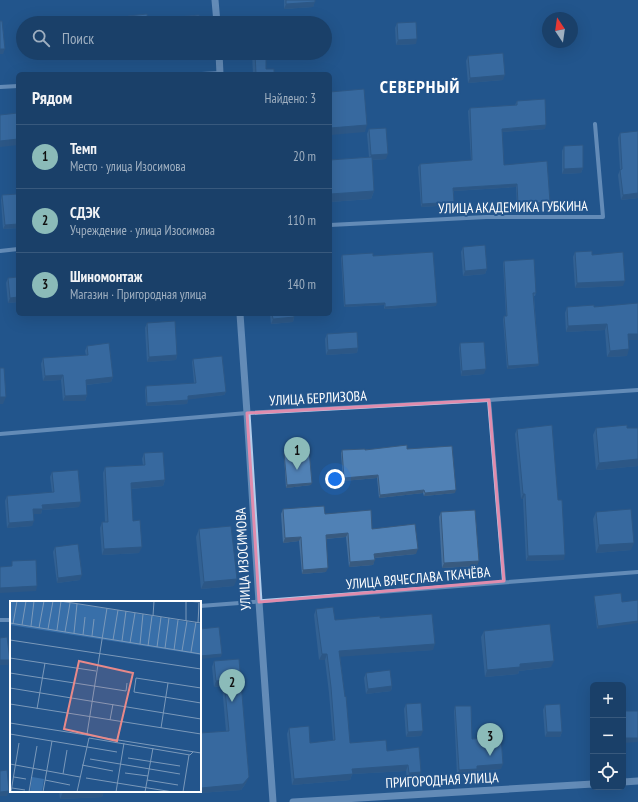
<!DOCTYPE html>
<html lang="ru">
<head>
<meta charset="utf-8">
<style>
	body { margin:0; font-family:"PT Sans Narrow",sans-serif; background:#23476f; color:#f1f3f6 }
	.controls { position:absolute; right:12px; bottom:12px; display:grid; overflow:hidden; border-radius:6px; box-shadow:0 4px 16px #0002 }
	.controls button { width:36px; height:36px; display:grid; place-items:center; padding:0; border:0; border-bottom:1px solid #38597d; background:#1a4069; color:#f1f3f6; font:20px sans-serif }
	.compass { position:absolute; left:542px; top:12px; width:36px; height:36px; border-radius:50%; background:#1a4069; box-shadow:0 4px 16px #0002; rotate:347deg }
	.you { position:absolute; left:335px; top:479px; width:14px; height:14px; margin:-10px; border:3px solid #fff; border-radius:50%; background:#1a73e8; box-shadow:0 0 0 6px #1a73e833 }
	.badge { display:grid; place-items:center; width:26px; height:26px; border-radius:50%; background:#8bbbb9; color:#111; font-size:13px; font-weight:700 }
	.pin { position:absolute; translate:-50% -33px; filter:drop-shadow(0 1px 2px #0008) }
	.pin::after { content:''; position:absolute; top:21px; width:14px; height:12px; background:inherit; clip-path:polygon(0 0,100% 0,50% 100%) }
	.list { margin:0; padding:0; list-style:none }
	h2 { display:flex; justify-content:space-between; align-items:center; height:52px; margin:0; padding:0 16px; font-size:17px }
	h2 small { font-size:13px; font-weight:400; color:#9fafc0 }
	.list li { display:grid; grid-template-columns:26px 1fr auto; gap:12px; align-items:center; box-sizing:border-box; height:64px; padding:0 16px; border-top:1px solid #38597d }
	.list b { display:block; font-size:15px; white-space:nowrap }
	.list p { margin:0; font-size:13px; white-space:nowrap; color:#9fafc0 }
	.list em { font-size:13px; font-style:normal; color:#9fafc0 }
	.icon { flex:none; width:22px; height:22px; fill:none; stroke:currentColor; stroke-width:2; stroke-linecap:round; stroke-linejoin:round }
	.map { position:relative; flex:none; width:638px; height:802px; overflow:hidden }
	.search { position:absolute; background:#1a4069; box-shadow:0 4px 16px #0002; left:16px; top:16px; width:316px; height:44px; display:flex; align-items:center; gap:10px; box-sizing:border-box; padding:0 14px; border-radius:22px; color:#9fafc0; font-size:15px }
	.panel { position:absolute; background:#1a4069; box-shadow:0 4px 16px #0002; left:16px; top:72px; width:316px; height:244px; border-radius:6px }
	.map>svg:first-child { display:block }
</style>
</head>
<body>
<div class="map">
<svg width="638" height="802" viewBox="0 0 638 802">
	<rect width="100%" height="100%" fill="#23558c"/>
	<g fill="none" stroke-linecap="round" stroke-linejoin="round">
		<g stroke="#b2cdeb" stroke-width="4">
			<polyline points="202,74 220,73"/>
			<polyline points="0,87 18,86"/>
			<polyline points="330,225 486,217 603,217 595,124"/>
			<polyline points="0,251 18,249"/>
			<polyline points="489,400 504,581"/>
			<polyline points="0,434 247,413 489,400 638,390"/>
			<polyline points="200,606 638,572"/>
			<polyline points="0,620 11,620"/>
		</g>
		<g stroke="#b2cdeb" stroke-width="7">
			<polyline points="215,0 217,23"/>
			<polyline points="219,53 220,74"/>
			<polyline points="240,314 247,413 259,602 273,802"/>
			<polyline points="623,782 638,781"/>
			<polyline points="293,802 593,784"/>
		</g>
	</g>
	<g fill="#456f9c">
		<polygon points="284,0 315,0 313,7 284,9"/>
		<polygon points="397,23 416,44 396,45 395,28"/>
		<polygon points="252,53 266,53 266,69 274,74 253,74"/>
		<polygon points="468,56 503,80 468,83 466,61"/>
		<polygon points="517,101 545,129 502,132 504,165 549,205 517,208 516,187 454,191 454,202 453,205 421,207 418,167 420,164 471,161 468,111 470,108 515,105"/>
		<polygon points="369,129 386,159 372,160 374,191 371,199 330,202 330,160 369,157 367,134"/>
		<polygon points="620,133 638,198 621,200 618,175 620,170 618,138"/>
		<polygon points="564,146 583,168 581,173 562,174 562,151"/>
		<polygon points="18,194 18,228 3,229 1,200 2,195"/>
		<polygon points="463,247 487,269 485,274 463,276 461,252"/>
		<polygon points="575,252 592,255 623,286 575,288 573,257"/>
		<polygon points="342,255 373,256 436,306 384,309 384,305 344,307 341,258"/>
		<polygon points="504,261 536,293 535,296 534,296 539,364 538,366 507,369 503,319 504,316 506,316 503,263"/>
		<polygon points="18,277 18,302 8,303 6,283 8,278"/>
		<polygon points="567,307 594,307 628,340 627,356 607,357 605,330 566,332 565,313"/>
		<polygon points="270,314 294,314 294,317 293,322 271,324"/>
		<polygon points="147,323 177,355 176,360 147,362 145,328"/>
		<polygon points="327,334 358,348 357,353 326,355 325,339"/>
		<polygon points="460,343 484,374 461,376 459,348"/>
		<polygon points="87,346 113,377 111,382 86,385 87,395 85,401 63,401 61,380 43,381 41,364 43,358 86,355 85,351"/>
		<polygon points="193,359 226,392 224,395 188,399 187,404 146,406 145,390 146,386 194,383 192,362"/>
		<polygon points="596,428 638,428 638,466 596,470 593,435"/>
		<polygon points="517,429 564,560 526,561 523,499 521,499 515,434"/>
		<polygon points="407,449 455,493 424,496 423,493 379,498 377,478 343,481 341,453 342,450"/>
		<polygon points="144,453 165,480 163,486 131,489 133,521 139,553 102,555 100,528 102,522 105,522 103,473 105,467 143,465 142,459"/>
		<polygon points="284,453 311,485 286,488 284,455"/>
		<polygon points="52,472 79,507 42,510 41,514 34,514 32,526 7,528 5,501 7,496 52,492 50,477"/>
		<polygon points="283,509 325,514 372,529 416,554 375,558 373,565 349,567 346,537 326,539 326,572 302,574 299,541 283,543 281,514"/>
		<polygon points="441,512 477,566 442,568 439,517"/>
		<polygon points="596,512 631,550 596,553 593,519"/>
		<polygon points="199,529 234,586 201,589 196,537"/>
		<polygon points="55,547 80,580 57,583 53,552"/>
		<polygon points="594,596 622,602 597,629 594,599"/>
		<polygon points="316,609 335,620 380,618 433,650 340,656 350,743 387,751 421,772 419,778 407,779 406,771 352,774 350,780 292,785 287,734 289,728 310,743 333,740 329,693 325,660 319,660 314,615"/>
		<polygon points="484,631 551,667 519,671 518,674 485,677 481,637"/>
		<polygon points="239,659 246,783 241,790 199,793 199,791 200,791 200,733 226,731 222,686 214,687 212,667 214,661"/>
		<polygon points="366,673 392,686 391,691 366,694 364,678"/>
		<polygon points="406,704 421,736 406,737 404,709"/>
		<polygon points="545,705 562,732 560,737 545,737 543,710"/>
		<polygon points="455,706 472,739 501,769 476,771 475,774 457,775 454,711"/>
		<polygon points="59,791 104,791 102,797 60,799"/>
	</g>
	<g fill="#385a7f">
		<polygon points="315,2 313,7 284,9 286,4"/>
		<polygon points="417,39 416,44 396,45 398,40"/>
		<polygon points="0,49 5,49 3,54 0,54"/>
		<polygon points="61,53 83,53 82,54 60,56"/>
		<polygon points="83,53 106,53 82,55"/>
		<polygon points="130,53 143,53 129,54"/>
		<polygon points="505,75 503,80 468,83 470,78"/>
		<polygon points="367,125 365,132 330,135 330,128"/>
		<polygon points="546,125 545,129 501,132 502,129"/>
		<polygon points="18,139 18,145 0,147 0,141"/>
		<polygon points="388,154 386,159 370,160 371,155"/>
		<polygon points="583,168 581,173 562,174 564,169"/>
		<polygon points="517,184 516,187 452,191 453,188"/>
		<polygon points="374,191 371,199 330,202 330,194"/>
		<polygon points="638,193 638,198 621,200 623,195"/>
		<polygon points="454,202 453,205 421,207 422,204"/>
		<polygon points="550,202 549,205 517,208 518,204"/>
		<polygon points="18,224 18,228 3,229 5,225"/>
		<polygon points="487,269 485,274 463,276 465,271"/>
		<polygon points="625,281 623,286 575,288 577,283"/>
		<polygon points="18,297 18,302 8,303 10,298"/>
		<polygon points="385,303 384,305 344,307 345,305"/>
		<polygon points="437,303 436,306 384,309 385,307"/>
		<polygon points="294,317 293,322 271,324 273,319"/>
		<polygon points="607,324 605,330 566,332 568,326"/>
		<polygon points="628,334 638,334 638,340 625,340"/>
		<polygon points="358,348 357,353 326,355 328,350"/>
		<polygon points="629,349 627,356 607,357 610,351"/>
		<polygon points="177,355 176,360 147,362 149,357"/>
		<polygon points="539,364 538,366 507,369 508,366"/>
		<polygon points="486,369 484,374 461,376 462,371"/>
		<polygon points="63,375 61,380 43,381 45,376"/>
		<polygon points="113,377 111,382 84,385 86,380"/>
		<polygon points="226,392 224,395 186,400 188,396"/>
		<polygon points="87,395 85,401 63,401 65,396"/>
		<polygon points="0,397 6,397 3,404 0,404"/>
		<polygon points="188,400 187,404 146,406 147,403"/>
		<polygon points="638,459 638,466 596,470 599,463"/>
		<polygon points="378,475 377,478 343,481 344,478"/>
		<polygon points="165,480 163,486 129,489 131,483"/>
		<polygon points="312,483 311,485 286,488 287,485"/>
		<polygon points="424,490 423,493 379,498 380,495"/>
		<polygon points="456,490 455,493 424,496 425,493"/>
		<polygon points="523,494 525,494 523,499 521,499"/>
		<polygon points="81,502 79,507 42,510 41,514 32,514 33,509 42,505"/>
		<polygon points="34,521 32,526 7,528 9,523"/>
		<polygon points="348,533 346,537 324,539 326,535"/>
		<polygon points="301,537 299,541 283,543 285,538"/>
		<polygon points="634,543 631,550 596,553 599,545"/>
		<polygon points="142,547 139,553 102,555 104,549"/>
		<polygon points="418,549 416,554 373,558 374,554"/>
		<polygon points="565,555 564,560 526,561 528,556"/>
		<polygon points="375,560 373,565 349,567 350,562"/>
		<polygon points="479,561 477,566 442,568 444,563"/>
		<polygon points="328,568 326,572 302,574 303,570"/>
		<polygon points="82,575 80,580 57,583 58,578"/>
		<polygon points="237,579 234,586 201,589 204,582"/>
		<polygon points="37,586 36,591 0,593 0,588"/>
		<polygon points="638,621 638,623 597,629 598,626"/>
		<polygon points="435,644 433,650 337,657 339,651"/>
		<polygon points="222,654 221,657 200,659 200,656"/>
		<polygon points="322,654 327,654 325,660 319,660"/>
		<polygon points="0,660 10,660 8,665 0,665"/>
		<polygon points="554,661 551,667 519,671 518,674 485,677 487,670 520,664"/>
		<polygon points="224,680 222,686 214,687 216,681"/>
		<polygon points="392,686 391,691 366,694 368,689"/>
		<polygon points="423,731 421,736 406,737 408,732"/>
		<polygon points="547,732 562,732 560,737 545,737"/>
		<polygon points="623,738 638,738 638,741 637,742 623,743"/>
		<polygon points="503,764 501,769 476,771 475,774 457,775 459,770 477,766"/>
		<polygon points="408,765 406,771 352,774 350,780 292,785 294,779 352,769"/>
		<polygon points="421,772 419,778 407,779 409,773"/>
		<polygon points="249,777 246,783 241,790 199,793 201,788"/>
		<polygon points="9,791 7,796 0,796 0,792"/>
		<polygon points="81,791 104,791 102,797 60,799 63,792"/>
	</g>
	<g fill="#5081b5" stroke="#385a7f">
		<polygon points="286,0 315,0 315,2 286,4"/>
		<polygon points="147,14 148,23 102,23 104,23 104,21 128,19 128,16"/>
		<polygon points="199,15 200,23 169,23 169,18"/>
		<polygon points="0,21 2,21 5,49 0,49"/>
		<polygon points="416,22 417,39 398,40 397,23"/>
		<polygon points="255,53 266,53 266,69 274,69 274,74 256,74"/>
		<polygon points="503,53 505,75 470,78 468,56"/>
		<polygon points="364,89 367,125 330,128 330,92"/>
		<polygon points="545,99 546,125 502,129 504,165 547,161 550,202 518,204 517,184 453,188 454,202 422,204 420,164 472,160 470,108 517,105 517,101"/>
		<polygon points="18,113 18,139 0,141 0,115"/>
		<polygon points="386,128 388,154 371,155 369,129"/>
		<polygon points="638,131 638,193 623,195 620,170 622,169 620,133"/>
		<polygon points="583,145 583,168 564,169 564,146"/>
		<polygon points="372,157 374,191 330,194 330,160"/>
		<polygon points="18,194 18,224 5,225 2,195"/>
		<polygon points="485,245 487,269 465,271 463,247"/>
		<polygon points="592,251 592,255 623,252 625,281 577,283 575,252"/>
		<polygon points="433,252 437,303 385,307 385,303 345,305 342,255 373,253 373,256"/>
		<polygon points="534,259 536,293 533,293 539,364 508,366 504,316 507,316 504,261"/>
		<polygon points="18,277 18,297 10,298 8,278"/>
		<polygon points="638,303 638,334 628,334 629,349 610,351 607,324 568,326 567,307 594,305 594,307"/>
		<polygon points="272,314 294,314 294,317 273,319"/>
		<polygon points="175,321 177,355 149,357 147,323"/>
		<polygon points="357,332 358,348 328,350 327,334"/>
		<polygon points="484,342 486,369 462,371 460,343"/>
		<polygon points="109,343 113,377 86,380 87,395 65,396 63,375 45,376 43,358 88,355 87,346"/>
		<polygon points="222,356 226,392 188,396 188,400 147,403 146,386 196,383 193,359"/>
		<polygon points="0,368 4,368 6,397 0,397"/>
		<polygon points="552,425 558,500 562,500 565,555 528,556 525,494 523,494 517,429"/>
		<polygon points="627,425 627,428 638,428 638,459 599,463 596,428"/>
		<polygon points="407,445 407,449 452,446 456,490 425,493 424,490 380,495 378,475 344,478 342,450 365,449 365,450"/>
		<polygon points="309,450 312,483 287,485 284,453"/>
		<polygon points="163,452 165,480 131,483 133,521 140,520 142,547 104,549 102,522 108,522 105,467 145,465 144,453"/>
		<polygon points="78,470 81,502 42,505 43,509 33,509 34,521 9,523 7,496 54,492 52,472"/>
		<polygon points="324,506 325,514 371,510 372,529 415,524 418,549 374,554 375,560 350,562 348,533 326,535 328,568 303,570 301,537 285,538 283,509"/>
		<polygon points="631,509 634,543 599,545 596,512"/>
		<polygon points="475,510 479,561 444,563 441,512"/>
		<polygon points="231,526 237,579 204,582 199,529"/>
		<polygon points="78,544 82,575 58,578 55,547"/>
		<polygon points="36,560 37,586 0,588 0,567 12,566 12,561"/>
		<polygon points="621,593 622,602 638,600 638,621 598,626 594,596"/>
		<polygon points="333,607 335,620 380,616 380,618 432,614 435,644 339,651 345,697 346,696 350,743 386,740 387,751 419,747 421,772 409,773 408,765 352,769 353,774 294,779 289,728 309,726 310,743 335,740 331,687 327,654 322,654 316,609"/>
		<polygon points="550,624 554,661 520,664 520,667 487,670 484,631"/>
		<polygon points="219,627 222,654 200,656 200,629"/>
		<polygon points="7,637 10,660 0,660 0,638"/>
		<polygon points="239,659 249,777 243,784 201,788 200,773 200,733 229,731 224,680 216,681 214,661"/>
		<polygon points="390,670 392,686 368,689 366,673"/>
		<polygon points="421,703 423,731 408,732 406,704"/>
		<polygon points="560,704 562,732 547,732 545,705"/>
		<polygon points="455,706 471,706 472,739 501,737 503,764 477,766 477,769 459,770"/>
		<rect x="623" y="711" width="15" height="27"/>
		<polygon points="7,770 9,791 0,792 0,771"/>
		<polygon points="62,791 81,791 63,792"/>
	</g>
	<path d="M0 0H638V802H0ZM489 400 504 581 259 602 247 413Z" fill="#23558c" fill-opacity=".55" fill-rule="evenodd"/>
	<path fill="none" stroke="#e08cad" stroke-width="3" stroke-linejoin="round" d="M489 400 504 581 259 602 247 413Z"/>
	<g text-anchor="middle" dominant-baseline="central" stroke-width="4" stroke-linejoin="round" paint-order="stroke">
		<g font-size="14" fill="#fff" stroke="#23558c">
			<text transform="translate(513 207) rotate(-1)">УЛИЦА АКАДЕМИКА ГУБКИНА</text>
			<text transform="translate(318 398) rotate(-3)">УЛИЦА БЕРЛИЗОВА</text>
			<text transform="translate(243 559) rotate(-93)">УЛИЦА ИЗОСИМОВА</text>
			<text transform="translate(418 578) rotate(-5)">УЛИЦА ВЯЧЕСЛАВА ТКАЧЁВА</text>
			<text transform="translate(442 780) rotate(-3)">ПРИГОРОДНАЯ УЛИЦА</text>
		</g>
		<g font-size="18" font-weight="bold" letter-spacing="1" fill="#fff" stroke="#23558c">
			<text x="420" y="86">СЕВЕРНЫЙ</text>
		</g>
	</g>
	<g transform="translate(10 601)">
		<rect width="191" height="191" fill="#23558c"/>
		<path d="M0 0H50L191 23V54L0 24ZM22 176 34 178 32 191H20Z" fill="#386fa9"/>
		<path fill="none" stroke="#7b99ba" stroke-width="1" d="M50 0 191 22M173 0 191 1M143 15 144 0M176 20V1M0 22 191 53M188 22 189 2M3 23 7 0M12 24 16 0M21 25 24 0M29 27 34 0M38 28 43 0M47 29 51 0M55 31 60 2M64 32 67 3M73 34 75 16M82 35 84 18M0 39 191 68M103 39 108 9M112 40 116 10M120 42 125 12M130 43 133 13M138 45 142 15M147 46 151 16M155 47 159 17M164 49 168 19M172 50 177 20M181 51 186 21M0 57 86 70M0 72 116 90 117 82M0 87 191 118M191 87 126 77 124 91 191 102M0 103 191 133M27 108 35 62M100 119 103 103M0 122 191 152M151 127 158 82M0 133 107 151M77 133 97 7M118 157 170 165M80 158 170 173M0 163 70 176M72 164 103 170M115 172 138 175M53 173 57 149M4 176 16 178M76 177 163 191M35 179 60 184M137 179 168 184M2 187 15 189M1 191 9 142M19 191 27 145M33 191 42 140M67 191 79 137 180 154 183 151M106 191 114 142M135 191 143 147M173 191 179 154"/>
		<path fill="#e88989" fill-opacity="0.15" stroke="#e88989" stroke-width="2" d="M69 60 123 72 107 140 54 128Z"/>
		<rect width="191" height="191" fill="none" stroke="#fff" stroke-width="2"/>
	</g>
</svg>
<div class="controls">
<button>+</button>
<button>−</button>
<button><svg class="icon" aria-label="locate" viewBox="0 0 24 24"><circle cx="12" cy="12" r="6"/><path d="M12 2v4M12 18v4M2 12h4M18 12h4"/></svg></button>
</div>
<svg class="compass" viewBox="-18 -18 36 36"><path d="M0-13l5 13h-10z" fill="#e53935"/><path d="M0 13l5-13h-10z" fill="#9fafc0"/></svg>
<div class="you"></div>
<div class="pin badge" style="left:297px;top:470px">1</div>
<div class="pin badge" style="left:232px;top:702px">2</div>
<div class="pin badge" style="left:490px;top:756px">3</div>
<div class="search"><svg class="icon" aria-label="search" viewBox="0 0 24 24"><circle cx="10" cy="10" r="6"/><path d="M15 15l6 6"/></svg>Поиск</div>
<section class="panel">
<h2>Рядом<small>Найдено: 3</small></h2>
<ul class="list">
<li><span class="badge">1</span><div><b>Темп</b><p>Место · улица Изосимова</p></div><em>20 m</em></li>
<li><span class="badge">2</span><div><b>СДЭК</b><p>Учреждение · улица Изосимова</p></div><em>110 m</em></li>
<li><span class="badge">3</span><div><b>Шиномонтаж</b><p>Магазин · Пригородная улица</p></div><em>140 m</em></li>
</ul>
</section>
</div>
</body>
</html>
